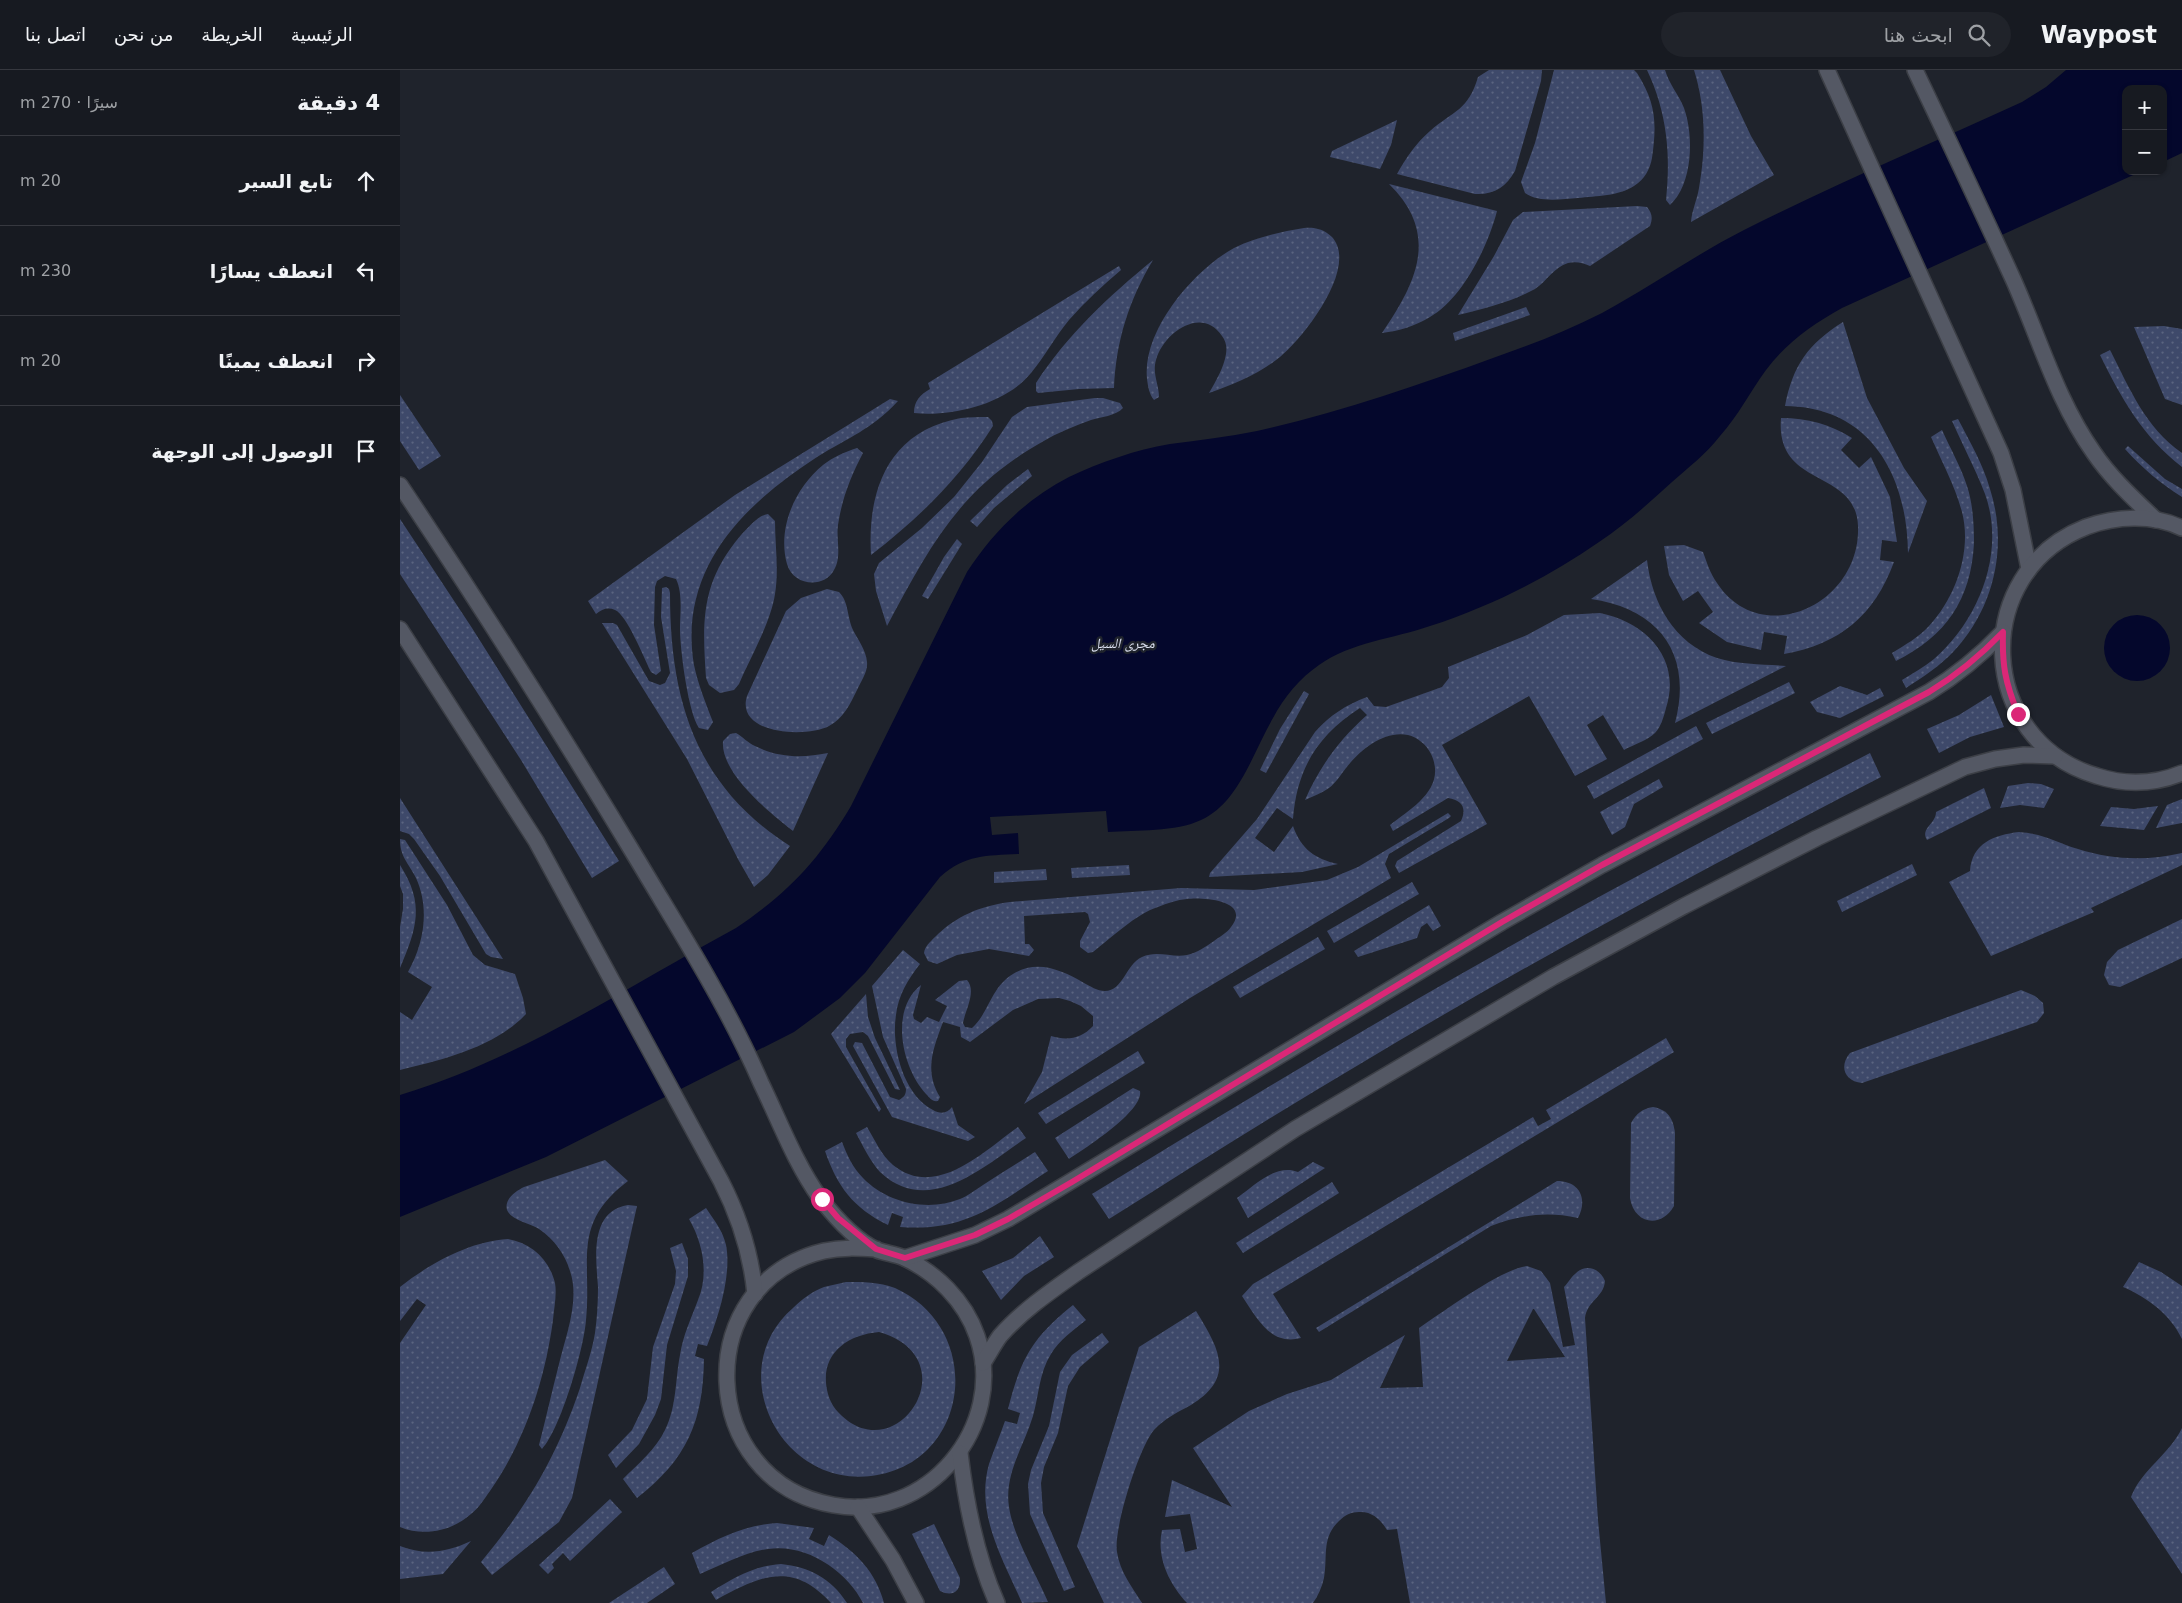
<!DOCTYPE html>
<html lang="ar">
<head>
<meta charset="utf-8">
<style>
	body { margin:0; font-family:"DejaVu Sans","Noto Naskh Arabic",sans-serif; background:#20232a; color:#f1f3f6; direction:rtl }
	.controls { position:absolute; right:15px; top:15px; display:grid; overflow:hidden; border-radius:10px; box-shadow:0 1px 4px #0004 }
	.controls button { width:45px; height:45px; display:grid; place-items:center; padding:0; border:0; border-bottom:1px solid #36383f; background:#171a21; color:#f1f3f6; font:25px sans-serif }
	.stop { position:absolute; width:15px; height:15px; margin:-11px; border:4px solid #db2777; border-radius:50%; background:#fff }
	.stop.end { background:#db2777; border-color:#fff; box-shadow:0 1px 5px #0008 }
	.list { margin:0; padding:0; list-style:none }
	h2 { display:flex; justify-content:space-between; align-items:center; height:65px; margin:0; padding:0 20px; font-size:21px }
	h2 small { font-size:16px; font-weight:400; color:#9ea1a5 }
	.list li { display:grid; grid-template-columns:32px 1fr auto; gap:15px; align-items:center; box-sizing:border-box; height:90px; padding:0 20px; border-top:1px solid #36383f }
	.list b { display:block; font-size:19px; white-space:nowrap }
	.list em { font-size:16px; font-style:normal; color:#9ea1a5 }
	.icon { flex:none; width:28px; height:28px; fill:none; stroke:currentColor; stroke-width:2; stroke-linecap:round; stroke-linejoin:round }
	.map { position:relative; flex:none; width:1782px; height:1533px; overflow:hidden; direction:ltr }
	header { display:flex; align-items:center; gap:30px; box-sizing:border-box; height:70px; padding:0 25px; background:#171a21; border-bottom:1px solid #36383f }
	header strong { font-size:24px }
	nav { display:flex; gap:28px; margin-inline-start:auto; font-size:18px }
	.search { width:350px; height:45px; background:#20232a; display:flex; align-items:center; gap:12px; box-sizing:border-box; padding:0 18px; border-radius:28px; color:#9ea1a5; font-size:19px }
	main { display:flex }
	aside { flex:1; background:#171a21 }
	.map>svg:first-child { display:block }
</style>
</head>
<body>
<header>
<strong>Waypost</strong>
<div class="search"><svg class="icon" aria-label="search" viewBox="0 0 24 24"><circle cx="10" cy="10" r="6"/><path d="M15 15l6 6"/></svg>ابحث هنا</div>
<nav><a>الرئيسية</a><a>الخريطة</a><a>من نحن</a><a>اتصل بنا</a></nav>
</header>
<main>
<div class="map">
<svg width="1782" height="1533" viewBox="0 0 1782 1533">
	<defs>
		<pattern id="grass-dots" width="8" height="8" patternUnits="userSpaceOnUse" patternTransform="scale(1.25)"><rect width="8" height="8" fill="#3e496a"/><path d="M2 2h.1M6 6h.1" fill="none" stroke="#5a6480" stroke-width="1.8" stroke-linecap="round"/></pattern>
	</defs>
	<rect width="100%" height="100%" fill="#1f232c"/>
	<g fill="url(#grass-dots)" fill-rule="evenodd">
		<path d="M1089 0H1142L1141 11 1115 101C1106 117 1094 125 1075 124L997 104C1006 88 1016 73 1030 61 1054 40 1068 41 1078 7Z"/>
		<path d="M1154 0H1234L1237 3C1256 33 1257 53 1252 88 1250 99 1245 109 1234 116 1219 126 1196 126 1178 128 1162 129 1139 133 1125 123L1121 112 1135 73Z"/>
		<path d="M1247 0H1265C1269 14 1279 25 1284 38 1294 66 1293 114 1270 135L1266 130C1271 85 1267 42 1247 0Z"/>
		<path d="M1294 0H1320L1351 66 1374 105 1291 152C1292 140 1297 130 1299 118 1306 80 1306 38 1294 0Z"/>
		<polygon points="997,50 991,75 980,99 930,87 932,81"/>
		<path d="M989 114 1097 141C1088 176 1063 228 1030 247 1015 256 999 261 982 263 1017 212 1040 164 989 114Z"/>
		<path d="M1237 136 1247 137C1252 143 1253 148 1250 156L1190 196C1183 193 1176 191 1168 193 1154 197 1147 211 1135 219 1111 232 1084 239 1058 245L1094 186 1113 150 1123 142Z"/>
		<path d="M904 158C914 157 924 159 932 167 959 197 904 267 880 287 859 304 835 314 809 323 816 311 824 297 826 284 827 277 826 271 822 266 802 235 763 263 756 290 752 304 759 314 759 327L754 330C749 324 748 316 747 309 742 260 794 200 834 178 856 167 880 162 904 158Z"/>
		<path d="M753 190C729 230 716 271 714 318L679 319 638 323 636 321V313C667 265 709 226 753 190Z"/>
		<path d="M719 196 721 200C702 216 685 232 669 250 655 267 645 286 631 303 606 334 552 347 514 343 514 331 520 325 530 319L528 313Z"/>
		<polygon points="1126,237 1130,245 1055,271 1053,263"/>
		<path d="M1443 252 1467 328 1504 398 1527 431 1508 483C1507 404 1470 337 1385 336 1393 295 1408 274 1443 252Z"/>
		<polygon points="1764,256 1782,259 1782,335 1765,329 1734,257"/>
		<path d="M1710 280C1730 319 1745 357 1782 383V397C1743 367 1721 328 1700 285Z"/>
		<polygon points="0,325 41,386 19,400 0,371"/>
		<path d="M695 328H703L720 333 723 338C716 346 700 347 691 350 674 356 657 363 642 372 560 418 530 476 487 556L476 521 474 504 479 493 522 458 554 427 582 392 612 347 627 337Z"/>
		<path d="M490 329 498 331C471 360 449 367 417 387 343 435 278 499 294 595 298 614 306 634 313 652L308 660 299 658C288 642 280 579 280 559 280 544 283 523 276 509L265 506 257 511 255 517 254 555 261 601 256 605 251 602C244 588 227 545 215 540 208 537 202 539 196 544L188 531 335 425Z"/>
		<path d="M588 347 592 351 593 356C560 408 519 448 471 485 467 419 489 361 561 348 570 347 579 347 588 347Z"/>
		<path d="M1381 348C1408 348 1429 354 1452 368L1441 380 1459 398 1471 387 1490 427 1497 472 1482 470 1480 490 1494 492C1474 546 1440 574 1384 584L1387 566 1364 562 1361 580 1327 572 1299 553 1313 542 1298 521 1283 531 1269 505 1264 476 1284 475 1303 482C1307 493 1310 503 1317 513 1361 580 1461 535 1458 456 1456 398 1375 419 1381 348Z"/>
		<path d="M1558 349C1570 372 1583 394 1590 419 1608 475 1595 537 1554 581 1540 596 1523 607 1506 618L1502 610C1513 603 1524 597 1534 589 1579 550 1606 482 1585 424 1576 400 1563 376 1552 351Z"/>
		<path d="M1542 360C1550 378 1561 397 1567 416 1573 434 1574 455 1574 473 1571 530 1546 566 1496 591L1492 583C1505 575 1519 567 1529 556 1556 527 1572 481 1562 442 1555 416 1542 392 1531 367Z"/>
		<path d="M1728 376 1765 409 1782 419V427C1760 413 1742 398 1725 379Z"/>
		<path d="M457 378 463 383C451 406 442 428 438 455 436 469 442 487 434 500 424 519 393 516 387 494 377 458 395 418 423 395 433 387 445 382 457 378Z"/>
		<polygon points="628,399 632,406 594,438 577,457 570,451 607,415"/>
		<path d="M368 444 375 451C375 475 379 500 375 524 371 552 350 588 339 614L334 620 320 623 309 615 306 608C302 550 301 512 341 465 348 458 358 445 368 444Z"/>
		<polygon points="0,449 72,558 219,791 192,808 121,690 0,504"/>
		<polygon points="557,469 562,474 528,529 522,526 544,487"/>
		<path d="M1247 490C1252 533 1274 573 1317 588 1339 595 1364 594 1386 596L1275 653C1293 585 1260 539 1191 529Z"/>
		<path d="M266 517 269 519 270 523C270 631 296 716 390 776L368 805 354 817 339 791 287 689 202 553H213L217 555 249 611 260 615 265 613 270 603 261 547 262 518Z"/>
		<path d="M427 519 439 522C449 532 447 547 453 560 458 570 466 580 467 592 468 602 461 611 457 620 450 634 444 648 429 656 407 668 335 665 347 626L386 541 401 528Z"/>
		<path d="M1200 543C1246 552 1282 589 1266 638 1264 646 1261 657 1255 663 1248 670 1233 675 1224 680L1203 645 1187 655 1207 689 1175 706 1129 626 1042 675 1087 754 999 803 995 796 997 791 1061 751C1067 738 1062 730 1048 728L993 761 990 755C1013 737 1047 718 1031 684 1027 675 1017 667 1008 665 984 660 960 680 946 698 941 704 936 713 929 718 922 723 913 726 905 730 920 696 939 670 967 645L960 638C918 665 897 698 893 749L877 738 855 768 874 782 893 756C901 779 915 789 938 794L902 802 809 807 810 803 857 749 915 662C930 645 946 635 967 627L974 636 986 637 1042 617 1049 608 1048 597 1127 565 1164 545Z"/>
		<polygon points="1389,612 1395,623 1312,664 1306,653"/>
		<polygon points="1440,616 1467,625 1480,618 1484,626 1440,648 1417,642 1410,632"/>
		<polygon points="904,621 909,624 866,703 860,700 880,659"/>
		<polygon points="1591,625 1604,657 1570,667 1539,683 1527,659 1559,645"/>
		<polygon points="1296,656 1303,669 1194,729 1187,716"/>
		<path d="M336 663C343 667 348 673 355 676 379 688 403 688 428 683L393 761C370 743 320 703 323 671L330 664Z"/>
		<path d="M1470 683 1481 707C1305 798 1130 892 960 994 875 1044 792 1097 709 1149L692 1124C862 1020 1033 917 1208 822 1294 775 1382 729 1470 683Z"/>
		<polygon points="1259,709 1263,717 1234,734 1225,757 1212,765 1200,742"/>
		<polygon points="1628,713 1641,714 1654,719 1644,738 1620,735 1600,738 1608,716"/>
		<path d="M1584 718 1591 738 1527 770C1520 758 1536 754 1536 742Z"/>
		<polygon points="0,728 103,889 91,887 86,884 40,806 14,769 9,764 0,761"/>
		<polygon points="1782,729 1782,753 1756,758 1767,735"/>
		<polygon points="1758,736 1744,760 1700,756 1711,737 1734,739"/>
		<path d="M1048 743 1051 746 1049 748 989 784 985 794 991 808 790 928 624 1034 642 1002 651 966C667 971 681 969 693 956V946L681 936 670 931 659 928 638 929 613 940 570 972 561 967 560 957 543 952C533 979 524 1001 540 1027L538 1031C532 1032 530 1028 526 1024 502 998 489 940 521 915L513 945 514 949 521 953 527 947 539 952 547 936 535 930 559 911 567 910C577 921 565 941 563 953L565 957 572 958C589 943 591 917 613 904 637 889 662 900 684 913 690 916 697 921 705 921 723 921 726 894 742 887 757 880 772 888 787 885 797 883 805 877 814 871 819 867 827 863 831 857 852 830 802 827 787 829 777 830 767 833 758 837 736 844 711 868 693 882L688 883 680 877V871L690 852 688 844 685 842 624 846 625 874H629L634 880 629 886 589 879 557 885 537 894 528 891 524 883C525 876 530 872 535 867 556 846 580 836 610 832L781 818 854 820 927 810 958 797Z"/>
		<path d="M1619 762C1645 764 1655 772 1678 779 1713 790 1747 791 1782 783V795L1691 838 1694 842 1591 886 1549 812 1570 801C1572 773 1594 765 1619 762Z"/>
		<path d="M0 769 5 770 47 835 73 885 85 895 115 904 123 928 126 944C95 977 43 990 0 1000V942L12 950 32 917 8 902C24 873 30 839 16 808 8 792 0 787 0 769Z"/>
		<polygon points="1512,794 1517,805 1442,842 1437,831"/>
		<path d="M0 795C25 834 17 858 0 898V857L3 839V824L0 816Z"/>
		<polygon points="729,795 730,805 672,808 671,798"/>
		<polygon points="646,799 647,810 594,813 594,802"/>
		<polygon points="1012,812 1019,824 934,873 927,861"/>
		<polygon points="1029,835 1041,856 1033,861 1027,853 1021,857 1017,868 958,887 954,881"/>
		<polygon points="1782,849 1782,888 1720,917 1709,915 1704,905 1707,892 1718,880"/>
		<polygon points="918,867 925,879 840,928 833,917"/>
		<path d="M503 880 520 894C508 909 498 926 496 945 491 976 503 1025 533 1040 540 1044 547 1044 552 1037L558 1055 575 1067 568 1071 492 1047 453 976 455 972 462 973 490 1027 499 1030C504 1027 506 1025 506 1019L483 967 472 916Z"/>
		<path d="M1621 920 1635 926 1643 933 1644 943 1637 952 1462 1013C1444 1011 1439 996 1450 983Z"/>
		<polygon points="466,924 468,947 475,968 500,1020 495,1019 468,966 463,962 450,964 446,969 446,977 481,1039 479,1042 431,964"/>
		<path d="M1266 968 1274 982 873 1224 901 1268C870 1276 857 1248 842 1226L853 1214 1133 1047 1138 1056 1151 1049 1146 1040Z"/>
		<polygon points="738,981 745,993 646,1054 638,1043"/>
		<path d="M733 1018 740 1021C744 1041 684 1079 669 1089L655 1068Z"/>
		<path d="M1253 1037C1268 1040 1273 1048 1275 1063L1274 1136C1261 1159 1234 1154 1230 1128L1231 1053C1237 1043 1242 1039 1253 1037Z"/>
		<path d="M467 1057C475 1070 481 1085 493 1095 536 1130 584 1081 618 1057L626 1068C584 1096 529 1148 480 1102 470 1091 463 1076 456 1063Z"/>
		<path d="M442 1072C447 1085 453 1098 463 1108 487 1133 528 1142 560 1129 568 1126 575 1120 583 1115 600 1104 618 1093 635 1082L648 1101C596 1135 566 1162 500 1157L503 1147 492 1143 488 1155C453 1138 437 1116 425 1081Z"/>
		<path d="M205 1090 228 1111C171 1154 192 1190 186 1250 184 1278 161 1358 142 1379L139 1375C146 1348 152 1321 159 1294 166 1265 180 1230 170 1201 165 1184 154 1169 139 1159 130 1153 111 1150 107 1140 104 1129 116 1121 124 1117Z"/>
		<path d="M913 1092 925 1098 848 1148 837 1128C854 1116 876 1093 898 1102Z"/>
		<path d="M1157 1111C1180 1111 1188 1129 1178 1148 1147 1141 1120 1145 1091 1156L919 1262 916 1258Z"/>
		<polygon points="932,1112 939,1123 843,1183 836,1173"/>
		<path d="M228 1135 237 1136 172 1428 159 1452 92 1505 81 1492C127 1437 157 1386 180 1318 185 1300 192 1282 195 1263 197 1248 198 1233 198 1217 196 1189 189 1141 228 1135Z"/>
		<path d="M306 1138C314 1150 323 1161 326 1175 332 1205 318 1248 307 1276L298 1274 295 1286 304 1289C303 1352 287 1389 237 1428L223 1409C238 1394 256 1379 265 1360 277 1336 275 1310 280 1285 283 1265 291 1249 298 1230 309 1204 303 1173 289 1149Z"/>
		<polygon points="640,1166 654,1187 624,1206 601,1230 582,1201 613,1188"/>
		<path d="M108 1169C131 1173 149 1189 155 1213 157 1225 154 1238 153 1250 145 1310 125 1371 90 1421 84 1429 79 1438 71 1444 52 1461 24 1467 0 1457V1273L26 1235 17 1229 0 1251V1217C29 1194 70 1171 108 1169Z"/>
		<polygon points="282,1173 288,1189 288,1206 267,1275 261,1329 255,1345 239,1374 216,1398 208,1385 232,1360 247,1329 253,1277 275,1214 276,1201 270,1178"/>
		<path d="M1739 1192 1761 1202 1782 1216V1269C1770 1244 1748 1228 1723 1217Z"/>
		<path d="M1127 1196 1141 1201 1150 1213 1163 1277 1175 1275 1164 1217C1168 1213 1171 1207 1175 1204 1185 1193 1200 1198 1205 1211 1204 1227 1187 1231 1185 1248L1198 1450 1206 1533H1010L997 1459 987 1460C981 1450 972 1441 959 1442 951 1442 945 1445 939 1451 921 1468 928 1487 924 1508 922 1517 918 1526 913 1533H787C769 1514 756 1487 762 1460L780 1459 785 1482 797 1479 790 1444 765 1447 772 1410 832 1437 793 1378 849 1341 887 1324 931 1310 1005 1265 980 1318 1023 1317 1019 1258C1043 1242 1101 1199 1127 1196ZM1134 1239 1165 1287 1107 1291 1133 1239Z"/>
		<path d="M446 1212C463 1212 479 1212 495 1218 586 1259 571 1394 471 1406 379 1417 322 1299 393 1238 402 1229 413 1221 424 1217 431 1215 439 1214 446 1212ZM479 1262C566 1287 504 1391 448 1351 439 1344 431 1336 428 1324 418 1287 444 1265 479 1262Z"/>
		<path d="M673 1235 686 1250C674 1260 659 1270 651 1284 639 1303 639 1325 633 1346 624 1376 604 1404 609 1437 613 1466 636 1504 648 1532L622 1533C603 1489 575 1444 589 1394 594 1380 600 1365 605 1351L617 1354 620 1343 608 1339C621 1288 632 1268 673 1235Z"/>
		<path d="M796 1241C818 1277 837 1307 791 1335 778 1342 764 1349 754 1360 739 1377 713 1460 717 1482 720 1502 732 1517 742 1533H704L677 1476 739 1277Z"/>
		<polygon points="702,1263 709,1272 680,1297 668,1316 658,1363 644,1397 641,1413 643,1443 675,1517 664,1521 630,1444 628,1414 631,1400 649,1356 660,1302 672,1285"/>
		<path d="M1782 1358V1504L1731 1427C1742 1399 1769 1385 1782 1358Z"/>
		<polygon points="210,1429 222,1442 170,1491 163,1483 152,1494 154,1498 148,1504 139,1495"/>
		<path d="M377 1453 414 1458 409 1469 424 1476 429 1465C456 1482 476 1502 484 1533H463C447 1501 406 1473 368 1479 345 1482 322 1495 300 1504L292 1483C320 1467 345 1455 377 1453Z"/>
		<path d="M534 1454 560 1508C561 1522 552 1527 540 1521L512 1464Z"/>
		<path d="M71 1471 43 1504 0 1509V1476C25 1486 48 1482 71 1471Z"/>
		<path d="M381 1494C409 1497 431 1508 447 1533H431C392 1490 360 1506 316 1530L311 1522C334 1508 353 1496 381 1494Z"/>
		<polygon points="264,1497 275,1514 247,1533 209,1533"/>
	</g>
	<g fill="#04072c">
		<path d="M1666 0H1782V83L1763 92V19H1726V101H1742L1442 238C1413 254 1386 273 1366 300 1350 322 1338 346 1320 366 1306 384 1289 397 1272 412 1249 433 1226 454 1199 472 1147 508 1091 536 1030 556 993 569 951 572 919 595 900 608 884 627 873 648 853 682 839 733 801 750 776 762 736 760 708 762L706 741 590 747 592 765 618 763 619 784C586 786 566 784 540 807L465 903 440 928 394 962 146 1087 0 1147V1025C120 989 227 917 336 858 388 823 419 790 451 736L567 502C593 462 626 429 669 407 701 392 735 380 770 374 799 370 828 367 857 361 937 343 1016 316 1093 288 1130 275 1167 261 1202 243 1250 217 1295 185 1344 160 1435 114 1530 74 1622 32L1646 17Z"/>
		<circle cx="1737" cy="578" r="33"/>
	</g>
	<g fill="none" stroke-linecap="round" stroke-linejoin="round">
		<defs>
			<g id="minor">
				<polyline points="1427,0 1601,383 1613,420 1629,499"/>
				<path d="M1515 0C1548 69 1581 139 1613 209 1639 267 1657 331 1694 383 1711 408 1734 429 1756 450"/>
				<path d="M0 415C83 539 163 666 240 794 262 831 285 868 306 905 326 940 345 976 361 1013 380 1052 395 1093 420 1128 434 1146 455 1170 477 1180 485 1183 494 1184 502 1187 536 1202 565 1231 577 1266 608 1356 527 1453 433 1435 297 1411 289 1213 424 1181 442 1177 458 1178 476 1179"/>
				<path d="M1782 458C1752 444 1716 446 1686 457 1569 503 1577 671 1697 706 1725 715 1755 714 1782 703"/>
				<path d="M0 559 136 771 321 1111C340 1148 351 1183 355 1224"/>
				<path d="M505 1188 575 1165 608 1149 1102 852 1202 795 1529 622C1557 605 1580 586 1603 562"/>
				<path d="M583 1293C589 1284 594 1274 600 1266 622 1241 651 1221 678 1202L895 1059 1153 907 1284 836 1417 768 1565 697 1595 689 1624 685 1655 686"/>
				<path d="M560 1383C566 1434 576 1486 597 1533"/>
				<polyline points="458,1437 493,1490 516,1533"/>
			</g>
		</defs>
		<use href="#minor" stroke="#3c3f46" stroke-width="18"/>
		<use href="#minor" stroke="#545864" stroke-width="15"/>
	</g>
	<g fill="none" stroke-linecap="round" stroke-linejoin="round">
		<path stroke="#db2777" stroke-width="6" d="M422 1129 438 1148 476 1179 505 1188 575 1165 608 1149 672 1112 1102 852 1202 795 1529 622C1557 605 1580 586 1603 562 1602 595 1605 612 1618 644"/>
	</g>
	<g text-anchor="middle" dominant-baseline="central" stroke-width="5" stroke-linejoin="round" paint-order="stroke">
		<g font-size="14" font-style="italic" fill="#dee3f2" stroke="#1f232c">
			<text x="723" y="573">مجرى السيل</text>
		</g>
	</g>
</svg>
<div class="controls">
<button>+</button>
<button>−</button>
</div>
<div class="stop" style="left:422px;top:1129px"></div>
<div class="stop end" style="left:1618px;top:644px"></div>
</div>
<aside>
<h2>4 دقيقة<small>سيرًا · 270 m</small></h2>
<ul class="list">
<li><svg class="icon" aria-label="ahead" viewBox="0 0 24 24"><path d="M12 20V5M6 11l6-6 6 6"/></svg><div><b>تابع السير</b></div><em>20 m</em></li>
<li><svg class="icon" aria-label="left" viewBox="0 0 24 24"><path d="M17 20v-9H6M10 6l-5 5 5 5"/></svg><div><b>انعطف يسارًا</b></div><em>230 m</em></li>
<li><svg class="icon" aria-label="right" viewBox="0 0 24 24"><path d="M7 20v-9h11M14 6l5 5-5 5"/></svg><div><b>انعطف يمينًا</b></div><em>20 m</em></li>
<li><svg class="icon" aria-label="arrive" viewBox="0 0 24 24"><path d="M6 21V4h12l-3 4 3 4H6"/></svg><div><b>الوصول إلى الوجهة</b></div></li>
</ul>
</aside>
</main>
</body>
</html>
